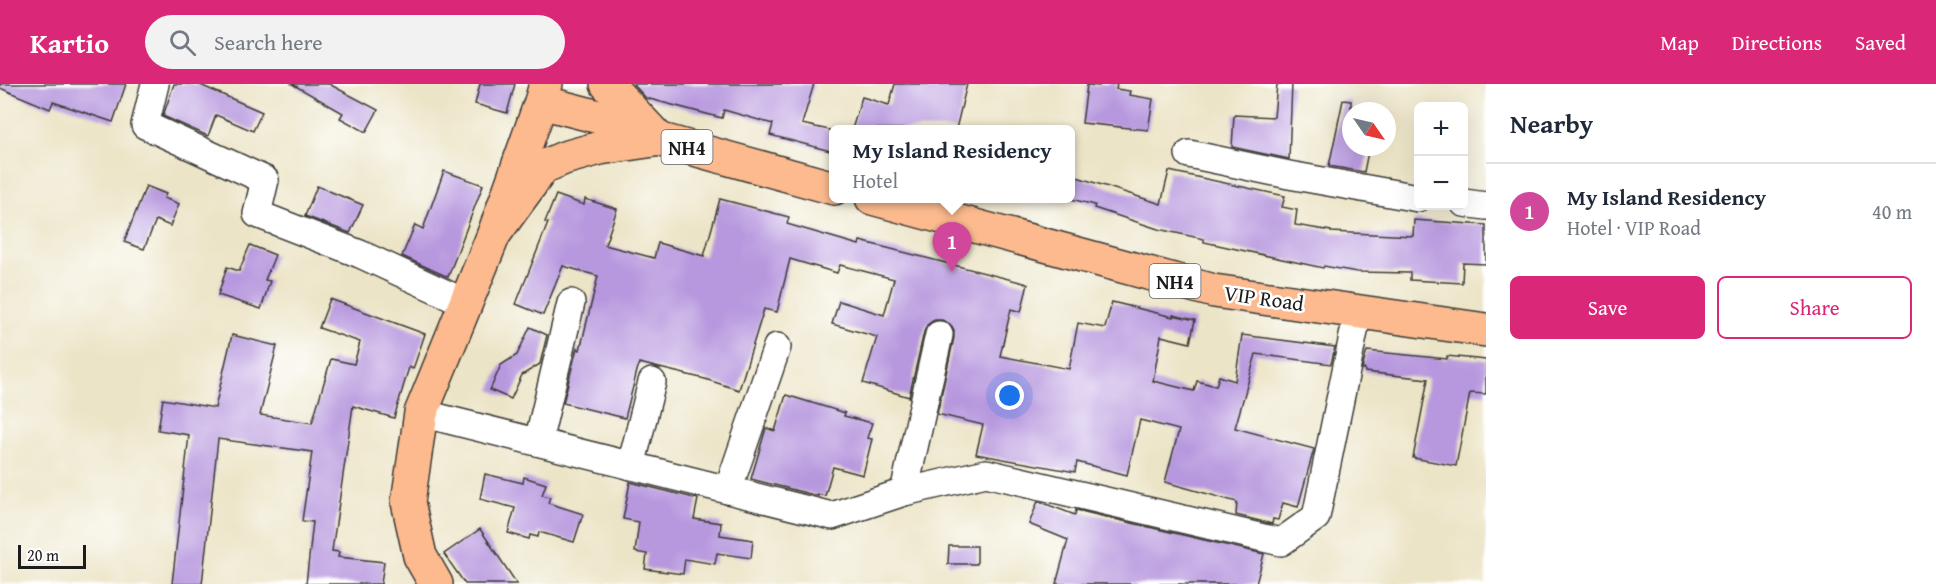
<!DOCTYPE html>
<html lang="en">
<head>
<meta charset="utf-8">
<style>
	body { margin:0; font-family:"Gentium Book Plus",serif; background:#f2f2f3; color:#1f2937 }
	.controls { position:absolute; right:18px; top:18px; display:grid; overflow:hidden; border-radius:9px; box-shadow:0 6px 24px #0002 }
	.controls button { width:54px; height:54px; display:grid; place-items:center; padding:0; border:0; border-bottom:2px solid #e0e1e3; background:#fff; color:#1f2937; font:30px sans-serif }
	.compass { position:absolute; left:1342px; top:18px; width:54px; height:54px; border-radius:50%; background:#fff; box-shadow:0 6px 24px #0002; rotate:124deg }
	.scale { position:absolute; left:18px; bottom:15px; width:68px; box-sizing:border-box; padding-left:6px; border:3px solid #1c1c1c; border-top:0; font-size:16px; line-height:21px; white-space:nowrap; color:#1c1c1c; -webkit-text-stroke:4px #fff; paint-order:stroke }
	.you { position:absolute; left:1010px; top:312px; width:21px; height:21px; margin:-15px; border:4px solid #fff; border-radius:50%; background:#1a73e8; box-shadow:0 0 0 9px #1a73e833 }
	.badge { display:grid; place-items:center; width:39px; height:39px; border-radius:50%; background:#db2777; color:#fff; font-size:20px; font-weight:700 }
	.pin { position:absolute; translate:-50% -50px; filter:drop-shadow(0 2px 3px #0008) }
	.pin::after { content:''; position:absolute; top:32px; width:21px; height:18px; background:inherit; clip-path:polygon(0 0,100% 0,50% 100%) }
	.popup { position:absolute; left:829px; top:41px; width:246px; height:78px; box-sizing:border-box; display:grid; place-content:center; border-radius:9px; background:#fff; filter:drop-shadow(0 2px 4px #0005); font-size:20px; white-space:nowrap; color:#747a83 }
	.popup b { font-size:22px; color:#1f2937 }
	.popup::after { content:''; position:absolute; left:50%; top:100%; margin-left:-12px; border:12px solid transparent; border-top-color:#fff }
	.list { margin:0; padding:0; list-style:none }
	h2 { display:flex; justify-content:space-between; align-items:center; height:78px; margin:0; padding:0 24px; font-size:26px }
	h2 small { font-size:20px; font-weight:400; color:#747a83 }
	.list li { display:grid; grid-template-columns:39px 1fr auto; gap:18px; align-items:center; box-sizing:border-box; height:96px; padding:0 24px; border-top:2px solid #e0e1e3 }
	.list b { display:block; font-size:22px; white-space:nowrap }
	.list p { margin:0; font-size:20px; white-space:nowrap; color:#747a83 }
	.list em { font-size:20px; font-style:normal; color:#747a83 }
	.actions { display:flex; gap:12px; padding:18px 24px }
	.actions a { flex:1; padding:14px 0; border:2px solid #db2777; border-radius:9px; text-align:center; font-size:21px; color:#db2777 }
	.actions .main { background:#db2777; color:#fff }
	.icon { flex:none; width:33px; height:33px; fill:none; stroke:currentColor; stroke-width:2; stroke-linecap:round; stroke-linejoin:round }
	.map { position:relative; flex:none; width:1486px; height:500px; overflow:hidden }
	header { display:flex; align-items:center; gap:36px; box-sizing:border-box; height:84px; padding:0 30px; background:#db2777; color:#fff }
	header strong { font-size:28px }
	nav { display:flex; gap:33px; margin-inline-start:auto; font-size:21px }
	.search { width:420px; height:54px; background:#f2f2f3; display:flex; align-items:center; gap:15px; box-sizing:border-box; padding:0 21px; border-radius:33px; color:#747a83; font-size:22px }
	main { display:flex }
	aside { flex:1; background:#fff }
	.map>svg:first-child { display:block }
</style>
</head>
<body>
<header>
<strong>Kartio</strong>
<div class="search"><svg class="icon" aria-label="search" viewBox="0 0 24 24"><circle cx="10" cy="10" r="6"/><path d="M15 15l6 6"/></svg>Search here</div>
<nav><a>Map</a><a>Directions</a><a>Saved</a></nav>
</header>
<main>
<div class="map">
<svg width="1486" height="500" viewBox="0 0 1486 500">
	<rect width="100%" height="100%" fill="#fff"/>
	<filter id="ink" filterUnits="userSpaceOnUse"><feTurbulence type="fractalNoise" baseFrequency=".0167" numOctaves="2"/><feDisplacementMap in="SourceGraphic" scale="12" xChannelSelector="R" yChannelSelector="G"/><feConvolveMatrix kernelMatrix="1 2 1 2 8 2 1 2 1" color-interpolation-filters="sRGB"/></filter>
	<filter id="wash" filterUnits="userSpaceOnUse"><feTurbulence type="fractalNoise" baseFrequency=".008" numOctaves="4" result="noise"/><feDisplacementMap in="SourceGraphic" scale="24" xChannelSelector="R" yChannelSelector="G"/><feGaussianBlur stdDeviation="1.35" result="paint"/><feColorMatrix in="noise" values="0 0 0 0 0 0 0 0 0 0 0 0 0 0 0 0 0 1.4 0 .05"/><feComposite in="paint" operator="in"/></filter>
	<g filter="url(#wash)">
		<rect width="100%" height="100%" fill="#ece4c6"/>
		<g id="blocks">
			<g fill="#b798de">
				<polygon points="0,0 126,0 113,38 53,18 50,25 0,4"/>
				<polygon points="174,0 198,0 262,28 253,47 216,31 208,52 163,32"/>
				<polygon points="292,0 329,0 378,26 366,48 340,34 343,29"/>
				<polygon points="480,0 515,0 507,29 475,20"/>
				<polygon points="633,0 814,0 802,40 834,47 834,68 770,51 773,40 724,26 722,34 646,14"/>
				<polygon points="895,0 967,0 956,45 852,45 862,13 889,21"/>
				<polygon points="1100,0 1117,0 1116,5 1130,7 1129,11 1153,15 1148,46 1082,39 1087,1 1099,2"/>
				<polygon points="1277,0 1292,0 1289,75 1232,63 1234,31 1274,33"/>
				<polygon points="1343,16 1351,17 1351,63 1369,63 1364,88 1329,82"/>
				<polygon points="444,87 483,101 448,193 402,172 415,141 423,145"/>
				<polygon points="1169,87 1285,112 1282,123 1297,126 1295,141 1331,147 1331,148 1413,152 1414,136 1486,141 1486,180 1463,179 1462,199 1410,196 1410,189 1357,188 1324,182 1323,184 1204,158 1204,155 1158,145 1094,124 1095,121 1071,115 1071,91 1161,120"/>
				<polygon points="146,102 166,110 164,114 179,120 170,142 156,136 144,165 124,158"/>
				<polygon points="317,102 363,121 350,149 305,132"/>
				<polygon points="556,111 584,121 585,115 617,125 605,161 654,174 658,159 704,172 720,115 789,133 787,140 859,161 860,157 1028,200 1021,228 1011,225 1000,272 1069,285 1078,239 1105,244 1112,218 1173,233 1173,231 1195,236 1190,259 1161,252 1153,297 1194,307 1197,297 1216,302 1219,292 1235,297 1242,251 1335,263 1331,280 1256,270 1235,344 1314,365 1298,423 1283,419 1278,436 1273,435 1272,440 1236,431 1237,418 1165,398 1179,346 1140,336 1127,391 1077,378 1075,388 976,370 983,341 937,330 954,254 954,247 950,240 942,236 934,236 927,241 924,248 909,313 863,299 877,253 832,240 839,217 884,231 894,195 840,181 837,189 790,175 777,228 764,225 739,306 705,295 639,279 625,334 563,319 577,264 580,266 598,192 563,182 543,231 516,220 548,139 545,138"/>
				<polygon points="250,161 275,171 265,196 270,197 261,225 218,211 227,183 239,187"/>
				<polygon points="330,215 425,250 413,285 409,283 394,334 353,322 332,467 339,468 338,473 384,478 381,500 306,500 313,438 302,437 312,368 218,355 202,500 172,500 189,351 158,346 163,315 215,324 232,251 277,262 260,331 312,339 331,275 354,280 360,258 319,244"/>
				<polygon points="530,243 547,251 540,280 522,291 511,315 490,306 501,281 517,271"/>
				<polygon points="1367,267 1447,275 1447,272 1486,276 1486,310 1470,309 1456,382 1413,374 1428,295 1365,288 1365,285 1362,285"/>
				<polygon points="786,311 845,329 844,332 872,339 867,354 872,355 863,391 833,383 825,412 818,410 818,412 751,395 766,344 775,347"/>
				<polygon points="485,390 523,399 524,393 546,400 542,411 550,413 548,419 583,430 574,458 539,448 538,453 530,451 529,455 508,449 515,424 480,415"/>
				<polygon points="630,398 698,415 694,435 721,439 720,451 753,456 751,474 717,469 715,480 685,475 683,490 645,485 647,470 635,468 639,438 623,435"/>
				<polygon points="1038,417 1075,431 1076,426 1264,470 1256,500 1056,500 1068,456 1029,440"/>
				<polygon points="480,445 517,500 465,500 444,470"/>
				<polygon points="949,462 977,462 977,480 948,480"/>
			</g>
		</g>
	</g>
	<g filter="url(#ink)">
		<use href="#blocks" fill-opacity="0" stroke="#3b3a36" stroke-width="1.5"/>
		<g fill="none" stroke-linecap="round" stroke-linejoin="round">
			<defs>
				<g id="minor">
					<polyline points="155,0 145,41 265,96 257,130 360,170 466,219"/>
					<polyline points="1189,70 1289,91 1418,114"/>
					<polyline points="1464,119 1486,122"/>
					<polyline points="421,329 832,432 904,408 986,389 1281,458 1316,433 1358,228"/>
					<polyline points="538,358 571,219"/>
					<polyline points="631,382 652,298"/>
					<polyline points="728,406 777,263"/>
					<polyline points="904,408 939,251"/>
				</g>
				<polyline id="major" points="436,500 420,472 408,418 421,329 494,150 541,18"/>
				<g id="highway">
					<polyline points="546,0 541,18 599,33 658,55 834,104"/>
					<polyline points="607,0 655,51"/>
					<polyline points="872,114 1214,207 1486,246"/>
					<polyline points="494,150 543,83 564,74 600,64 654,56"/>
				</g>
			</defs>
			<use href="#minor" stroke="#3b3a36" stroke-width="30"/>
			<use href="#major" stroke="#3b3a36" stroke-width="36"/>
			<use href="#highway" stroke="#3b3a36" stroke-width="36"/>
			<use href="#minor" stroke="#fff" stroke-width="27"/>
			<use href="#major" stroke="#fcba8e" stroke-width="33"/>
			<use href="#highway" stroke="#fcba8e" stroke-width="33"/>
		</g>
	</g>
	<g text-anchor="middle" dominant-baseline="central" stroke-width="5" stroke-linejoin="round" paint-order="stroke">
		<g fill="#fff" stroke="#606060" stroke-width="1.5">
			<rect x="661.5" y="46" width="51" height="34" rx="4.5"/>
			<rect x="1149.5" y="180" width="51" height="34" rx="4.5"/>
		</g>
		<g font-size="20" font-weight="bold" fill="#1c1c1c">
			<text x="687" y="63">NH4</text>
			<text x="1175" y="197">NH4</text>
		</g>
		<g font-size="21" fill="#1c1c1c" stroke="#fff">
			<text transform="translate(1264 214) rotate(8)">VIP Road</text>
		</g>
	</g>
</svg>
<div class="controls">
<button>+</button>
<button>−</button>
</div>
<svg class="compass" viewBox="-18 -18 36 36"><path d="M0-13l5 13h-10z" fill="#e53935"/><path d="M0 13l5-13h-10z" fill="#747a83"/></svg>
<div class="scale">20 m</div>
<div class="you"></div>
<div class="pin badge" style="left:952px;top:188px;background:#d1479c">1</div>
<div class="popup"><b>My Island Residency</b>Hotel</div>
</div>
<aside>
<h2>Nearby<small></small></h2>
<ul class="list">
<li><span class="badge" style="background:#d1479c">1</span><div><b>My Island Residency</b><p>Hotel · VIP Road</p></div><em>40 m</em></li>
</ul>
<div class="actions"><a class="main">Save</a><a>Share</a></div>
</aside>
</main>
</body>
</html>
